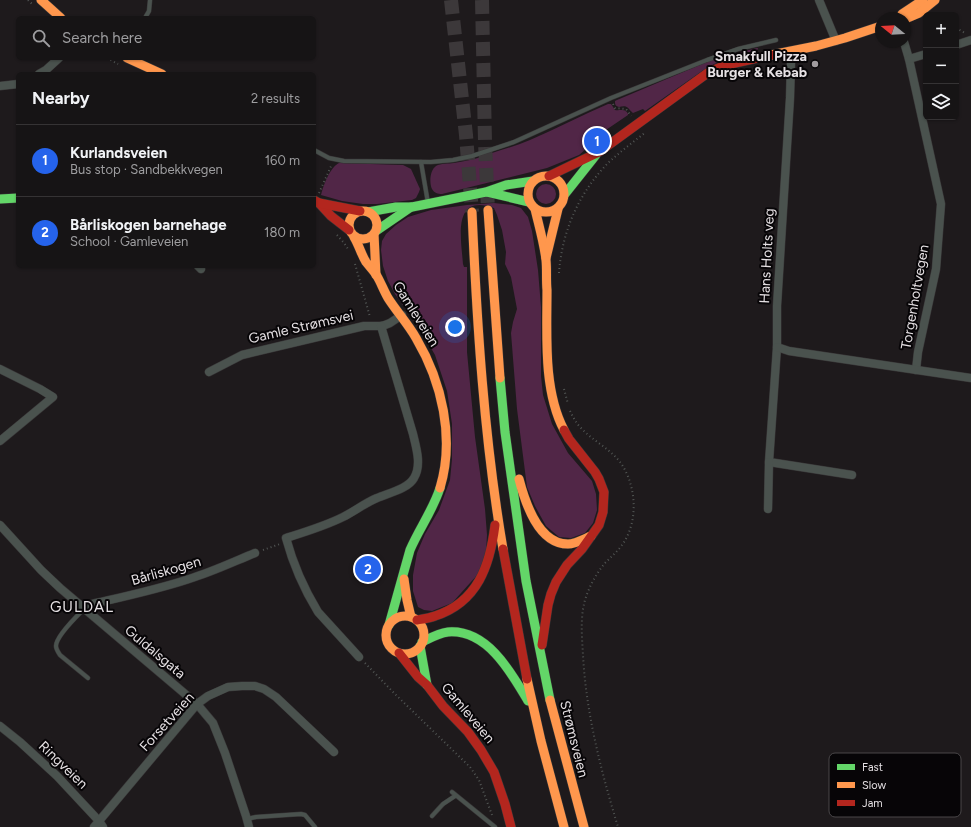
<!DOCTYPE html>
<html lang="en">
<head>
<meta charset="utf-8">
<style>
	body { margin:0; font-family:Figtree,sans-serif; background:#232122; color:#f1f3f6 }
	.controls { position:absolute; right:12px; top:12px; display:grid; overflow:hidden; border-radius:6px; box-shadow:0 1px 3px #0004 }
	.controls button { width:36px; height:36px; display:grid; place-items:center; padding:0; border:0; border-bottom:1px solid #353334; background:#161415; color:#f1f3f6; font:20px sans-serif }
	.compass { position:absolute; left:875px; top:12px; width:36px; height:36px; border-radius:50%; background:#161415; box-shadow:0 1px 3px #0004; rotate:288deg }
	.you { position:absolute; left:455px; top:327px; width:14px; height:14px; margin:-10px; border:3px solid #fff; border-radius:50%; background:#1a73e8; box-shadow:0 0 0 6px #1a73e833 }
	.badge { display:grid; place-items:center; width:26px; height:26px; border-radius:50%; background:#2563eb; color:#fff; font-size:13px; font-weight:700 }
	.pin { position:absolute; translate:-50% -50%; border:2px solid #fff; box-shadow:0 1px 4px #0006 }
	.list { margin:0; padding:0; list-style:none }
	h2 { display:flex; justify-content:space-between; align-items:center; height:52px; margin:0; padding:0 16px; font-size:17px }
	h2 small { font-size:13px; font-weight:400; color:#9e9ea0 }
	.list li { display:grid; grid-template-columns:26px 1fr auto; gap:12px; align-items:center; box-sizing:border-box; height:72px; padding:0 16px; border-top:1px solid #353334 }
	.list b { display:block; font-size:15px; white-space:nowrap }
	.list p { margin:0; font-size:13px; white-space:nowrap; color:#9e9ea0 }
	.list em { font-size:13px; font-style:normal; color:#9e9ea0 }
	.icon { flex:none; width:22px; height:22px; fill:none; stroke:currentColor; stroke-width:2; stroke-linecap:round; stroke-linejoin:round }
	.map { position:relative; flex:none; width:971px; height:827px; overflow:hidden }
	.search { position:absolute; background:#161415; box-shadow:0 1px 3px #0004; left:16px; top:16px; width:300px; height:44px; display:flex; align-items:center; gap:10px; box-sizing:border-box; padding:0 14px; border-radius:6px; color:#9e9ea0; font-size:15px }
	.panel { position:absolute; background:#161415; box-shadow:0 1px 3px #0004; left:16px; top:72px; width:300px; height:196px; border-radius:6px }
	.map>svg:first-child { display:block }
</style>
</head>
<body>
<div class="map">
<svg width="971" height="827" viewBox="0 0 971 827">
	<rect width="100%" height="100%" fill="#1e1a1c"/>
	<g fill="#512647">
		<path d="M757 48H758L757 51 734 57 714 64 702 71 645 111 643 109 633 113C627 108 628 105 619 107 615 106 615 104 615 101L617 100 714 59Z"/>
		<path d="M608 104H611L615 110C620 111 625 108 628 114V115L600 134 598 131 594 135 595 138 592 141 593 143 579 155 547 168 442 194C438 194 434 193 432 189 429 183 430 170 436 166 441 163 448 164 454 163 467 161 480 158 492 153 505 149 518 145 530 140 556 129 582 115 608 104Z"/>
		<path d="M339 163 403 165 411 169 420 189 419 192 416 198 412 200 377 204H363L342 201 321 195C323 186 330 167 339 163Z"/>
		<circle cx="546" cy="194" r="10"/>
		<path d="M494 203 512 205 521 208 528 217 532 231 538 270 541 307V376L543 395 552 424 568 453 592 481 596 494 597 510 593 523 585 533 571 538 559 537 546 526 535 506 527 487 517 409 511 333 513 322 517 309 511 277 505 264 506 252 502 230 497 215 494 208C452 193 461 238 463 264L464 267H467V352L475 437 485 509 487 535 486 552 479 573 452 603 432 611 424 610 418 607 413 591V575L417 553 425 534 439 510 450 480 452 459V424L447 391 435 355 420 329 395 294 388 281 383 266 381 250 382 241 386 234 396 225 408 217 431 210 467 205Z"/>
	</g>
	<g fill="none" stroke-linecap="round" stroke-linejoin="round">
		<g stroke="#3c383a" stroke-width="14" stroke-dasharray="14 7" stroke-linecap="butt">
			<polyline points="451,0 466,135 472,212"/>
			<polyline points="482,0 485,142 488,210"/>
		</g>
		<defs>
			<g id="lane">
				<polyline points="145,18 149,11 150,0"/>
				<polyline points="314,150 329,158 344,161 431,162 453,160 472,156 514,142 611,98 707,60 738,49 776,40"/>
				<polyline points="421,162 428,203"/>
				<path d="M84 609C77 616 56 636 56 646 56 649 58 652 60 655L88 678"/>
				<polyline points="452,792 495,827"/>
				<polyline points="432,816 443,804 455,796"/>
				<polyline points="247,819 256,817 301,814 305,815 315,827"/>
			</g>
			<g id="street">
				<polyline points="819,0 836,41"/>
				<polyline points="904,42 909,59 941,204 936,269 918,352 916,370"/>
				<polyline points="956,45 971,40"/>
				<polyline points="789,51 791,63 790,98 777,306 777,347 769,462 852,475"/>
				<polyline points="909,59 926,54"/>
				<polyline points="39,74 46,70 59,58"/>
				<polyline points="0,86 18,84"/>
				<polyline points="198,266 201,269"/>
				<polyline points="777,347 789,351 971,378"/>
				<polyline points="0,369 40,389 53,397 0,441"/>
				<polyline points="209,372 242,355 364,326 381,326 385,325 390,323 402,315"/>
				<polyline points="768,509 769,462"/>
				<polyline points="0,525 41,570 60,588 197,704 213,723 225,753 246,816 249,827"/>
				<path d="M83 608 88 605C122 597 156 590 189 579 212 572 233 562 255 553"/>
				<path d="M359 657 318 612C304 589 293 564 286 538 305 532 325 526 343 517 355 511 365 503 377 498 388 493 408 489 414 478 422 465 416 447 413 434L381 326"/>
				<polyline points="0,726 20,742 57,776 99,821 103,827"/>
				<polyline points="94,827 197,704 208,696 228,687 242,686 255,686 264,689 276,697 334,752"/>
			</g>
			<g id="fast">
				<polyline points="487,192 529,202"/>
				<polyline points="565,194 596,155"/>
				<polyline points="0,199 18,198"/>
				<polyline points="368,212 396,207 412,207 486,192 506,185 533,181"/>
				<polyline points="376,231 411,207"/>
				<polyline points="500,378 505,432 526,581 550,700"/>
				<path d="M389 625 410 550C419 529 433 510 440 488"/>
				<path d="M422 642C430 638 439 633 448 632 487 629 511 672 528 701"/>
				<polyline points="420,646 427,685"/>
			</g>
			<g id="slow">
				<polyline points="41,0 61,18"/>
				<polyline points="902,14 923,0"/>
				<polyline points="905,19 919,13 935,0"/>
				<polyline points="771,55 816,46 845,38 881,26"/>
				<polyline points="127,58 162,74"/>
				<circle cx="546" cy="194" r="18"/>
				<path d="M535 209C539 226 544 243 546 260 547 269 546 280 547 290 547 335 543 390 564 430"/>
				<polyline points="488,210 500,378"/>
				<circle cx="363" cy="225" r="14"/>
				<path d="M472 212C477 325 484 438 503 549"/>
				<polyline points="374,234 376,275"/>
				<path d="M354 237C359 245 361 254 366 262 370 267 374 271 377 276 381 283 384 291 388 298 397 312 408 324 416 338 442 382 455 438 440 488"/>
				<polyline points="546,258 558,209"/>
				<path d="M519 479C525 502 538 544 568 544 575 544 584 539 591 536"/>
				<polyline points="404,579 407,600 411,617"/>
				<circle cx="405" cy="635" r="19"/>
				<polyline points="527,679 541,741 564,827"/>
				<polyline points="550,700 584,827"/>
			</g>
			<g id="jam">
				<polyline points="549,176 599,152 709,72 726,65 771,55"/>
				<polyline points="314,200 319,203 331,216 349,230"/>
				<polyline points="319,203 360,211"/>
				<polyline points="503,549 527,679"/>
				<path d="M417 620C423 619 430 618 435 616 478 602 490 565 495 525"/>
				<polyline points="542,645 548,605 551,594 556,582 567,565 582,549 599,525 603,512 604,492 599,479 595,472 569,439 564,430"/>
				<polyline points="399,653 418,677 427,685 443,706 468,732 481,750 494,772 505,804 511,827"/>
			</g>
		</defs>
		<use href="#lane" stroke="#393738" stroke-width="5"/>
		<use href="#street" stroke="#393738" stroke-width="9"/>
		<use href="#fast" stroke="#393738" stroke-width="10"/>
		<use href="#slow" stroke="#393738" stroke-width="10"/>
		<use href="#jam" stroke="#393738" stroke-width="10"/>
		<g stroke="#525654" stroke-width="2" stroke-dasharray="1 3" stroke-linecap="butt">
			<polyline points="28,0 32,4"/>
			<polyline points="956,28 965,33"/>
			<polyline points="107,58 118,64"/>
			<polyline points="613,104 615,108 626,109 631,116"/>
			<polyline points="319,193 332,164"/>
			<polyline points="337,235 344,243 348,249"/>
			<polyline points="355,264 370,317"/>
			<path d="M559 273C562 231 579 193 608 163 620 152 633 142 646 132"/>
			<polyline points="564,389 568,404"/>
			<path d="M570 411C573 417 576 423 581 428 593 441 609 448 620 462 626 470 630 480 632 490 636 509 633 530 622 545 617 552 611 557 605 563 596 574 589 587 585 600 580 618 582 637 583 655 586 713 601 771 618 827"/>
			<polyline points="263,550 280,544"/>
			<polyline points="365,663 395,694 470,767 479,780 492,815"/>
		</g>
		<use href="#lane" stroke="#4a524e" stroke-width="4"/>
		<use href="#street" stroke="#4a524e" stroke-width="8"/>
		<use href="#fast" stroke="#63d668" stroke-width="9"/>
		<use href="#slow" stroke="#ff974d" stroke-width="9"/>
		<use href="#jam" stroke="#b3261e" stroke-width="9"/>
	</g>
	<circle fill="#a09b9e" stroke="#070507" stroke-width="1.5" cx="815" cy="64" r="4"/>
	<g text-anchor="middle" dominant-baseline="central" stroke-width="4" stroke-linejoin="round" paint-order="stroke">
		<g font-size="14" font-weight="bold" fill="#e6e1e4" stroke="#070507" text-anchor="end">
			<text x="807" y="56">Smakfull Pizza<tspan x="807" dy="16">Burger &amp; Kebab</tspan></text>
		</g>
		<g font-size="14" fill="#e6e1e4" stroke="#070507">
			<text transform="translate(767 256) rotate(-87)">Hans Holts veg</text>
			<text transform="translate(915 297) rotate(-80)">Torgenholtvegen</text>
			<text transform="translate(416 314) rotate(58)">Gamleveien</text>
			<text transform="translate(301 327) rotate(-13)">Gamle Strømsvei</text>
			<text transform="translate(166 571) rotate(-16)">Bårliskogen</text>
			<text transform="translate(155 652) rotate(40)">Guldalsgata</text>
			<text transform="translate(468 713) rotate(50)">Gamleveien</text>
			<text transform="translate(167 722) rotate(-48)">Forsetveien</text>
			<text transform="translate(574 739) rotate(76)">Strømsveien</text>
			<text transform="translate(63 765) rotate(44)">Ringveien</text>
		</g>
		<g font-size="15" letter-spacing="1" fill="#e6e1e4" stroke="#070507">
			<text x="82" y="607">GULDAL</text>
		</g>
	</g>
	<rect x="829" y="753" width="132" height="64" rx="6" fill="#070507" stroke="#4a4749" stroke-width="1"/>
	<rect x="837" y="764" width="18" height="6" fill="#63d668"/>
	<rect x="837" y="782" width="18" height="6" fill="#ff974d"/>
	<rect x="837" y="800" width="18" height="6" fill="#b3261e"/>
	<g font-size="11" fill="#e6e1e4">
		<text x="862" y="771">Fast</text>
		<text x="862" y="789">Slow</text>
		<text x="862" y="807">Jam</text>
	</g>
</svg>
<div class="controls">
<button>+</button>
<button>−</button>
<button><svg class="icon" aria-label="layers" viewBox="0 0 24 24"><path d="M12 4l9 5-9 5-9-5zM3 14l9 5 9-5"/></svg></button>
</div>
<svg class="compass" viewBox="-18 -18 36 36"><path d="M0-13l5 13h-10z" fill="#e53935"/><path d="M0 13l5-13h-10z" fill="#9e9ea0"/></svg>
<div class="you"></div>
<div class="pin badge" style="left:597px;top:141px">1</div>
<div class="pin badge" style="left:368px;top:569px">2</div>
<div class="search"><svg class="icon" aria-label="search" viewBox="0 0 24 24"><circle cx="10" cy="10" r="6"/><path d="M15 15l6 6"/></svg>Search here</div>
<section class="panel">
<h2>Nearby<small>2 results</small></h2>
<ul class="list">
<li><span class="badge">1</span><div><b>Kurlandsveien</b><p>Bus stop · Sandbekkvegen</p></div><em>160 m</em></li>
<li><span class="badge">2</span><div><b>Bårliskogen barnehage</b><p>School · Gamleveien</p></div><em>180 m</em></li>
</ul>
</section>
</div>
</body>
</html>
